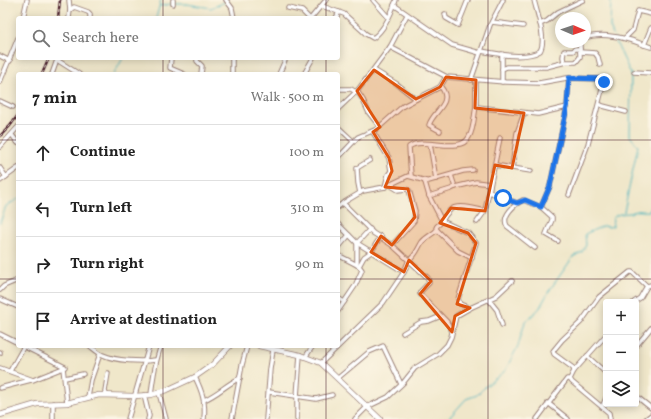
<!DOCTYPE html>
<html lang="en">
<head>
<meta charset="utf-8">
<style>
	body { margin:0; font-family:Vollkorn,serif; background:#f2f2f2; color:#222 }
	.controls { position:absolute; right:12px; bottom:12px; display:grid; overflow:hidden; border-radius:4px; box-shadow:0 2px 10px #0003 }
	.controls button { width:36px; height:36px; display:grid; place-items:center; padding:0; border:0; border-bottom:1px solid #e0e0e0; background:#fff; color:#222; font:20px sans-serif }
	.compass { position:absolute; left:555px; top:12px; width:36px; height:36px; border-radius:50%; background:#fff; box-shadow:0 2px 10px #0003; rotate:92deg }
	.stop { position:absolute; width:12px; height:12px; margin:-9px; border:3px solid #1a73e8; border-radius:50%; background:#fff }
	.stop.end { background:#1a73e8; border-color:#fff; box-shadow:0 1px 4px #0008 }
	.list { margin:0; padding:0; list-style:none }
	h2 { display:flex; justify-content:space-between; align-items:center; height:52px; margin:0; padding:0 16px; font-size:17px }
	h2 small { font-size:13px; font-weight:400; color:#767676 }
	.list li { display:grid; grid-template-columns:26px 1fr auto; gap:12px; align-items:center; box-sizing:border-box; height:56px; padding:0 16px; border-top:1px solid #e0e0e0 }
	.list b { display:block; font-size:15px; white-space:nowrap }
	.list em { font-size:13px; font-style:normal; color:#767676 }
	.icon { flex:none; width:22px; height:22px; fill:none; stroke:currentColor; stroke-width:2; stroke-linecap:round; stroke-linejoin:round }
	.map { position:relative; flex:none; width:651px; height:419px; overflow:hidden }
	.search { position:absolute; background:#fff; box-shadow:0 2px 10px #0003; left:16px; top:16px; width:324px; height:44px; display:flex; align-items:center; gap:10px; box-sizing:border-box; padding:0 14px; border-radius:4px; color:#767676; font-size:15px }
	.panel { position:absolute; background:#fff; box-shadow:0 2px 10px #0003; left:16px; top:72px; width:324px; height:276px; border-radius:4px }
	.map>svg:first-child { display:block }
</style>
</head>
<body>
<div class="map">
<svg width="651" height="419" viewBox="0 0 651 419">
	<rect width="100%" height="100%" fill="#fcf5e5"/>
	<filter id="ink" filterUnits="userSpaceOnUse"><feTurbulence type="fractalNoise" baseFrequency=".025" numOctaves="2"/><feDisplacementMap in="SourceGraphic" scale="8" xChannelSelector="R" yChannelSelector="G"/><feConvolveMatrix kernelMatrix="1 2 1 2 8 2 1 2 1" color-interpolation-filters="sRGB"/></filter>
	<filter id="wash" filterUnits="userSpaceOnUse"><feTurbulence type="fractalNoise" baseFrequency=".012" numOctaves="4" result="noise"/><feDisplacementMap in="SourceGraphic" scale="16" xChannelSelector="R" yChannelSelector="G"/><feGaussianBlur stdDeviation="0.9" result="paint"/><feColorMatrix in="noise" values="0 0 0 0 0 0 0 0 0 0 0 0 0 0 0 0 0 1.4 0 .05"/><feComposite in="paint" operator="in"/></filter>
	<g filter="url(#wash)">
		<rect width="100%" height="100%" fill="#f0e7ca"/>
		<g fill="none" stroke-linecap="round" stroke-linejoin="round">
			<g stroke="#43b1bf" stroke-width="1">
				<polyline points="611,0 610,27 613,35"/>
				<polyline points="174,4 187,4 211,8 225,2"/>
				<polyline points="160,6 171,4"/>
				<polyline points="156,18 161,0"/>
				<polyline points="614,38 631,74 630,136 638,146 624,212"/>
				<polyline points="114,74 123,58"/>
				<polyline points="0,223 6,206 18,199"/>
				<path d="M448 419 466 399 477 395 486 386 505 371 518 346 525 322 539 309 549 291 573 257 582 252 586 245 585 234 603 226 609 227 613 226C610 213 621 214 630 213 632 213 634 211 636 211 640 210 644 212 649 211L651 204"/>
			</g>
		</g>
	</g>
	<g filter="url(#ink)">
		<g fill="none" stroke-linecap="round" stroke-linejoin="round">
			<defs>
				<g id="minor">
					<polyline points="226,0 232,8 234,18"/>
					<polyline points="373,0 388,17"/>
					<polyline points="173,4 173,0"/>
					<polyline points="394,5 452,45 480,53"/>
					<path d="M322 6 344 14 366 34 373 38C384 30 392 12 396 0"/>
					<polyline points="288,8 302,11 309,18"/>
					<polyline points="70,10 74,7 88,12 90,14 90,18"/>
					<polyline points="445,14 446,18 458,25 468,0"/>
					<polyline points="23,18 27,0"/>
					<polyline points="69,18 70,10 69,0"/>
					<polyline points="311,18 326,0"/>
					<polyline points="336,18 339,12"/>
					<polyline points="492,22 523,26"/>
					<polyline points="540,24 547,21 558,12 583,0"/>
					<path d="M585 38C598 33 617 36 630 40 637 42 644 45 651 47"/>
					<polyline points="625,38 633,30 638,11 651,14"/>
					<polyline points="644,45 651,28"/>
					<polyline points="390,47 447,77 505,82 539,83 567,78 603,79 604,82 588,144 569,195"/>
					<path d="M481 51C497 54 525 60 540 51 547 40 537 13 534 0"/>
					<polyline points="580,52 595,53 598,57 600,65"/>
					<polyline points="502,54 502,82"/>
					<polyline points="0,56 10,61"/>
					<polyline points="171,58 170,68 184,74"/>
					<polyline points="197,58 197,61 202,66 201,74"/>
					<polyline points="232,58 232,74"/>
					<polyline points="57,60 79,74"/>
					<polyline points="564,62 563,57 564,51 573,51 575,49 580,49"/>
					<polyline points="502,69 507,67 546,67 566,62 576,62 580,57 580,42"/>
					<polyline points="374,70 397,84 416,99"/>
					<polyline points="634,72 651,73"/>
					<polyline points="52,74 57,60"/>
					<polyline points="279,74 286,58"/>
					<polyline points="304,74 313,58"/>
					<polyline points="471,80 490,25 503,0"/>
					<polyline points="476,80 476,105 477,107 538,114 567,107"/>
					<polyline points="0,82 18,38"/>
					<polyline points="341,89 351,89 356,92"/>
					<polyline points="357,91 363,100 369,113 380,127"/>
					<polyline points="0,101 13,107"/>
					<polyline points="599,104 603,106 626,112"/>
					<polyline points="338,109 358,90 390,47 407,15"/>
					<polyline points="338,127 353,141"/>
					<path d="M440 131 429 125C433 111 454 103 441 87"/>
					<polyline points="373,132 389,158 391,171 388,175 385,187"/>
					<polyline points="12,135 18,143"/>
					<polyline points="430,144 436,179"/>
					<polyline points="0,147 18,127"/>
					<polyline points="338,158 358,137 377,129 403,106 440,87 446,77"/>
					<polyline points="495,165 512,168 517,133 524,113"/>
					<polyline points="0,168 6,177"/>
					<polyline points="512,168 531,171"/>
					<polyline points="451,175 455,187 476,182 490,184"/>
					<path d="M411 176 409 147C423 136 460 155 469 137 474 129 474 116 476 106"/>
					<polyline points="0,181 18,168"/>
					<polyline points="390,185 398,190 406,189 409,190 415,211 414,221 392,245"/>
					<polyline points="489,192 517,203"/>
					<polyline points="360,193 358,183 357,168 370,160"/>
					<polyline points="429,196 451,189 455,187"/>
					<polyline points="343,203 373,233 392,245 428,278 429,283 420,292 420,294 447,322 452,331"/>
					<polyline points="338,207 343,203 363,191 385,187 408,176 426,181 425,182 463,171 473,170"/>
					<polyline points="541,207 550,186 567,107 569,78"/>
					<path d="M442 221C444 217 447 213 450 210 457 203 477 209 485 211"/>
					<polyline points="443,221 437,226 436,228 437,230 458,251 472,258"/>
					<polyline points="477,222 485,211 500,138"/>
					<polyline points="338,224 357,243 404,272"/>
					<polyline points="338,248 349,235"/>
					<path d="M535 248 507 226C501 216 515 204 523 200L541 207 552 217V220L546 234 558 241"/>
					<polyline points="338,255 359,266 362,270 355,286 338,311"/>
					<polyline points="357,265 357,243 370,229"/>
					<polyline points="359,266 364,257 371,252 381,236"/>
					<polyline points="0,290 4,286 18,280"/>
					<polyline points="338,298 344,302"/>
					<polyline points="0,299 18,307"/>
					<polyline points="489,300 497,310 502,325"/>
					<polyline points="634,302 640,298 647,286"/>
					<polyline points="470,308 496,296 512,281"/>
					<polyline points="403,333 421,322 429,321 441,316"/>
					<polyline points="0,334 18,343"/>
					<polyline points="23,346 65,367 63,368 67,403"/>
					<path d="M90 346C94 349 98 353 103 355 116 361 141 362 156 360"/>
					<polyline points="636,346 651,328"/>
					<polyline points="0,353 0,352"/>
					<polyline points="306,356 313,346"/>
					<polyline points="587,356 606,373"/>
					<path d="M321 363 383 303 404 272 409 260C416 256 418 248 422 242 426 237 433 234 437 230"/>
					<polyline points="0,368 33,380 63,368"/>
					<polyline points="10,371 24,346"/>
					<polyline points="574,371 606,335"/>
					<path d="M195 377C202 391 206 403 204 419"/>
					<polyline points="65,378 83,374"/>
					<polyline points="338,378 369,352 383,346 401,384"/>
					<polyline points="0,388 31,380"/>
					<polyline points="269,392 316,399 332,395"/>
					<polyline points="159,393 166,419"/>
					<polyline points="106,394 105,391 108,373"/>
					<polyline points="144,395 149,416 148,419"/>
					<path d="M151 395C153 377 155 362 161 346"/>
					<polyline points="636,396 651,408"/>
					<polyline points="88,397 91,380 100,354"/>
					<path d="M204 400C218 394 227 384 240 378"/>
					<polyline points="53,403 53,419"/>
					<polyline points="548,403 568,419"/>
					<polyline points="602,407 606,398"/>
					<polyline points="128,419 149,346"/>
					<polyline points="232,419 242,365 247,346"/>
					<polyline points="266,419 270,369 273,350"/>
					<polyline points="297,419 297,397 300,355"/>
					<polyline points="355,419 367,407 388,397 403,383 415,368 438,354 447,345 451,337 456,316 470,308 460,304 458,299 476,243 468,233 442,221 429,196 425,182"/>
					<polyline points="537,419 567,379 570,379"/>
					<polyline points="610,419 609,413 572,382 570,379 574,371 573,368 554,354 553,351 562,340 581,322 599,297 630,272 632,272 647,286 651,285"/>
					<polyline points="646,419 651,415"/>
				</g>
				<g id="tertiary">
					<polyline points="259,346 300,355 321,363 380,419"/>
					<polyline points="0,415 37,404 67,403 99,395 134,396 151,395 167,390 195,377 212,365 230,346"/>
				</g>
			</defs>
			<use href="#minor" stroke="#9d837a" stroke-width="5.5"/>
			<use href="#tertiary" stroke="#9d837a" stroke-width="6"/>
			<use href="#minor" stroke="#fff" stroke-width="3.5"/>
			<use href="#tertiary" stroke="#fff" stroke-width="4.5"/>
			<defs>
				<g id="rail">
					<polyline points="58,18 60,0"/>
					<polyline points="42,74 49,58"/>
					<polyline points="0,136 10,126 18,115"/>
				</g>
			</defs>
			<use href="#rail" stroke="#4a1f2b" stroke-width="2.5"/>
			<use href="#rail" stroke="#fcf5e5" stroke-width="1" stroke-dasharray="3" stroke-linecap="butt"/>
		</g>
	</g>
	<g fill="none" stroke-linecap="round" stroke-linejoin="round" filter="url(#ink)">
		<polyline stroke="#1a73e8" stroke-width="5" points="503,198 517,203 525,200 541,207 550,186 567,107 569,78 602,79 604,82"/>
	</g>
	<path fill="#e0560e" fill-opacity="0.2" stroke="#e0560e" stroke-width="3" stroke-linejoin="round" d="M374 70 416 99 440 87 446 77 476 80 475 108 524 113 512 168 495 165 485 211 451 208 440 223 468 233 476 243 457 304 470 308 455 316 452 332 420 294 431 281 409 260 404 272 371 252 381 236 392 245 415 217 408 189 385 187 392 171 389 158 373 132 380 127 357 91Z"/>
	<path fill="none" stroke="#4a1f2b" stroke-width="1" stroke-opacity="0.55" d="M163 0V18M326 0V18M488 0V419M163 58V74M326 58V74M0 140H18M338 140H651M0 279H18M338 279H651M163 346V419M326 346V419"/>
</svg>
<div class="controls">
<button>+</button>
<button>−</button>
<button><svg class="icon" aria-label="layers" viewBox="0 0 24 24"><path d="M12 4l9 5-9 5-9-5zM3 14l9 5 9-5"/></svg></button>
</div>
<svg class="compass" viewBox="-18 -18 36 36"><path d="M0-13l5 13h-10z" fill="#e53935"/><path d="M0 13l5-13h-10z" fill="#767676"/></svg>
<div class="stop" style="left:503px;top:198px"></div>
<div class="stop end" style="left:604px;top:82px"></div>
<div class="search"><svg class="icon" aria-label="search" viewBox="0 0 24 24"><circle cx="10" cy="10" r="6"/><path d="M15 15l6 6"/></svg>Search here</div>
<section class="panel">
<h2>7 min<small>Walk · 500 m</small></h2>
<ul class="list">
<li><svg class="icon" aria-label="ahead" viewBox="0 0 24 24"><path d="M12 20V5M6 11l6-6 6 6"/></svg><div><b>Continue</b></div><em>100 m</em></li>
<li><svg class="icon" aria-label="left" viewBox="0 0 24 24"><path d="M17 20v-9H6M10 6l-5 5 5 5"/></svg><div><b>Turn left</b></div><em>310 m</em></li>
<li><svg class="icon" aria-label="right" viewBox="0 0 24 24"><path d="M7 20v-9h11M14 6l5 5-5 5"/></svg><div><b>Turn right</b></div><em>90 m</em></li>
<li><svg class="icon" aria-label="arrive" viewBox="0 0 24 24"><path d="M6 21V4h12l-3 4 3 4H6"/></svg><div><b>Arrive at destination</b></div></li>
</ul>
</section>
</div>
</body>
</html>
